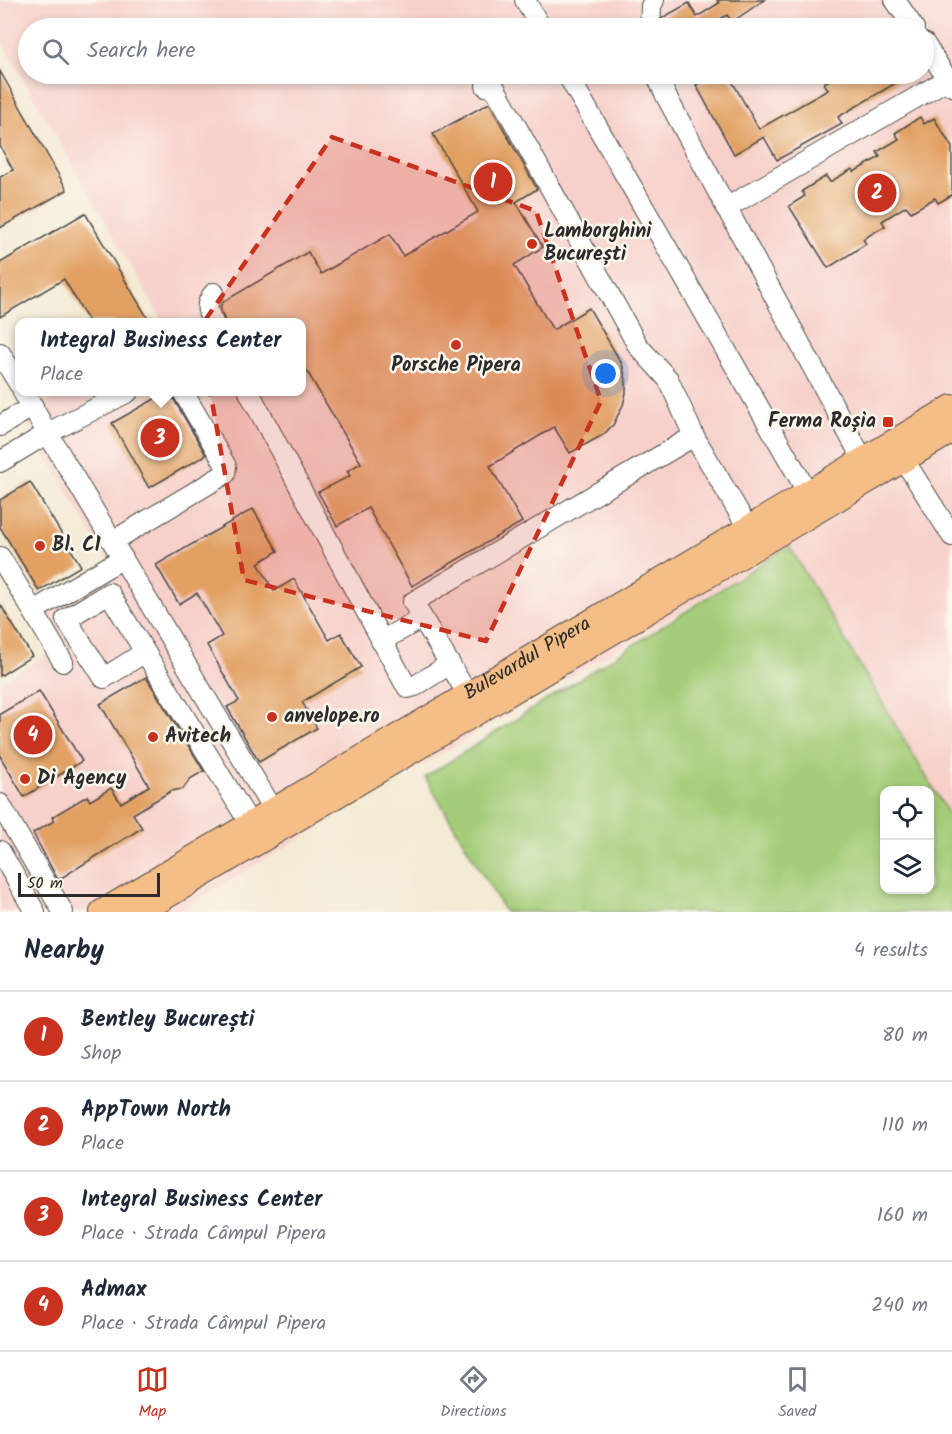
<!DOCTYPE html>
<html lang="en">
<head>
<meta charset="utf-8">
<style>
	body { margin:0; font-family:Kalam,sans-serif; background:#f6f6f7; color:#1f2937 }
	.controls { position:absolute; right:18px; bottom:18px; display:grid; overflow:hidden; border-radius:12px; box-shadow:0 3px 9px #0003 }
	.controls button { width:54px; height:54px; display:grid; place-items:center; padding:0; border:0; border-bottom:2px solid #e0e1e3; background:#fff; color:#1f2937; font:30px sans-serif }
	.scale { position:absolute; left:18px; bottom:15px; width:142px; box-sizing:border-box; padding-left:6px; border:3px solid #2b2b2b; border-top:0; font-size:16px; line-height:21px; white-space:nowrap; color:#2b2b2b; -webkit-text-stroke:4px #fbf7ec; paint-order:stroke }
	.you { position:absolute; left:606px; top:374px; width:21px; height:21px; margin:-15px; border:4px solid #fff; border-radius:50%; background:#1a73e8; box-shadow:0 0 0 9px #1a73e833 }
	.badge { display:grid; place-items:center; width:39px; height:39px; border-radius:50%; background:#c8321e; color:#fff; font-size:20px; font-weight:700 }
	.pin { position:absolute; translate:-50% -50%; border:3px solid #fff; box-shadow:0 2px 6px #0006 }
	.popup { position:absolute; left:15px; top:318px; width:291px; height:78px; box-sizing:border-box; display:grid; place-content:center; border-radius:12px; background:#fff; filter:drop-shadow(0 2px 4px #0005); font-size:20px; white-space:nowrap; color:#747a83 }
	.popup b { font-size:22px; color:#1f2937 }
	.popup::after { content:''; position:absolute; left:50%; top:100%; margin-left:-12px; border:12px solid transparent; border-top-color:#fff }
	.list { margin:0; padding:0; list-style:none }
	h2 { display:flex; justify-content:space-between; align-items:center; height:78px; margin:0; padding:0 24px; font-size:26px }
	h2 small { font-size:20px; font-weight:400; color:#747a83 }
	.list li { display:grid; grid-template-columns:39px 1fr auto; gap:18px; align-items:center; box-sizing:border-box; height:90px; padding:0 24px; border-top:2px solid #e0e1e3 }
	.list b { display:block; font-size:22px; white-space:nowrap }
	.list p { margin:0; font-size:20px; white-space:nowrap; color:#747a83 }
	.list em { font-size:20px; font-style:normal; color:#747a83 }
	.icon { flex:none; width:33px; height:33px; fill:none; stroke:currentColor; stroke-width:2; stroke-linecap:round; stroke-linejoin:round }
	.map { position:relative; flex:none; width:952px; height:912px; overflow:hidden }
	.search { position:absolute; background:#fff; box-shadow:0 3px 9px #0003; left:18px; right:18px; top:18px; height:66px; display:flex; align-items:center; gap:15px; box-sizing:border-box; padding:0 21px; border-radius:33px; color:#747a83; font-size:22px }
	.sheet { height:438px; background:#fff }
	nav { display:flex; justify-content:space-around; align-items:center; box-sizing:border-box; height:84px; border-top:2px solid #e0e1e3; background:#fff; font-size:16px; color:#747a83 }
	nav a { display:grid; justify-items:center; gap:3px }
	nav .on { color:#c8321e }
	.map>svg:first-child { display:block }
</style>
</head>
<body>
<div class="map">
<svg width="952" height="912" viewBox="0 0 952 912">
	<rect width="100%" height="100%" fill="#fbf7ec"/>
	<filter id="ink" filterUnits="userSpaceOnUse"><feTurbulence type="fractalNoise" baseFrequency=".0167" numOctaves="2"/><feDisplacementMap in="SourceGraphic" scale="12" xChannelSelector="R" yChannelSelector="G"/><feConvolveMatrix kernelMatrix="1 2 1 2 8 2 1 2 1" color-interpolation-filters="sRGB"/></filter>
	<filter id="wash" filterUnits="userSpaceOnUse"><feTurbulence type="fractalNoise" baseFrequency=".008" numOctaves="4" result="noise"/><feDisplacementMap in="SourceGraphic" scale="24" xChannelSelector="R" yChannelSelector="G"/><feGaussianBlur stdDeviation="1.35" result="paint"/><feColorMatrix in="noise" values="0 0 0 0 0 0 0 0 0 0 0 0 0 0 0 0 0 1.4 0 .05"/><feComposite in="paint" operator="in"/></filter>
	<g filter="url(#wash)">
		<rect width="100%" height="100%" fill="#f4ebd5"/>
		<path fill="#f7d0ca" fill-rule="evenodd" d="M0 0H952V820L789 546 177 912H0V682L60 647 36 605 110 564 23 416 66 392H301V322H163L0 38ZM28 28H924V74H28Z"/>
		<path fill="#a4cd79" stroke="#687c52" stroke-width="1.5" fill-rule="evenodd" d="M789 546 952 820V912H505L425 777ZM884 790H930V890H884Z"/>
		<g id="blocks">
			<g fill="#e2a164">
				<polygon points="717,0 764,0 732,22 727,15 704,28 662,28 662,18 689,3 697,17 719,3"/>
				<polygon points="0,71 67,190 0,228 0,177 13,170 0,146"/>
				<polygon points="716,74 728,74 759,129 828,90 824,83 840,74 911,74 838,117 842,124 777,160 764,137 734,154 696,85"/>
				<polygon points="489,103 537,189 516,202 543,247 514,265 553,330 589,308 622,364 626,381 626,393 623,405 613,425 603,435 570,453 554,427 490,466 522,522 412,586 368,508 337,526 318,492 350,476 347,471 361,463 301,361 301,322 225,322 220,307 223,302 308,252 321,274 390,234 403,256 478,212 433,134"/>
				<polygon points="920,117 924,124 934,118 952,147 952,195 938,203 935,198 911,212 906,206 882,221 885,226 863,239 866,244 828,268 789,206 805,196 802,191 826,176 830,182 852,169 854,172 880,157 877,152 899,139 895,133"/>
				<polygon points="85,213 150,322 89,322 64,279 0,317 0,263"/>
				<polygon points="167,392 171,392 173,398 206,455 149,488 112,423"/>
				<polygon points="30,482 81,566 39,591 0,527 0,500"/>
				<polygon points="253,509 278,551 258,563 274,591 294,579 329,640 341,633 361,667 302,702 317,728 259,762 227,707 239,701 207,645 222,636 197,593 179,604 156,565"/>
				<polygon points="0,604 32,656 0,676"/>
				<polygon points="146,677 204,771 190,779 183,789 171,791 133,814 142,828 58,880 33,833 54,821 52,817 87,796 90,801 111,788 121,803 149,786 100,704"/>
				<polygon points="39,691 82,761 24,797 0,756 0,714"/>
			</g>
		</g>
	</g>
	<g filter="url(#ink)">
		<use href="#blocks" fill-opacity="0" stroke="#494844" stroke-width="1.5"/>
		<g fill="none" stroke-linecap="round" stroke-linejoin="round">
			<defs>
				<g id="minor">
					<polyline points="525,0 541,28"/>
					<polyline points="895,0 914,28"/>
					<polyline points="650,28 651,6 654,0"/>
					<polyline points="924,43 952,86"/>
					<polyline points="567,74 808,493"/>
					<polyline points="656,74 666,96 863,460"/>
					<polyline points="486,86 495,88 638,346 668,379 694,436 748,528"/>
					<polyline points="726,208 948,79"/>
					<path d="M213 322C206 310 205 304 214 293"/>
					<polyline points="0,353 19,384"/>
					<polyline points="23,392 273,810"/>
					<polyline points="249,392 404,682 408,688 415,686 450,664"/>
					<polyline points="0,426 33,406"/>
					<polyline points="904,460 952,536"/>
					<polyline points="0,462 48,433 128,392"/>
					<polyline points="113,541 225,474 226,466 183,392"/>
					<polyline points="0,557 33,611 123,558"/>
					<polyline points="33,611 63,662"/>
					<polyline points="381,641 422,618"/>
					<polyline points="145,652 104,678 66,619 109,593 250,824"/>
					<polyline points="468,695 413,602 694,436"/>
					<polyline points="0,804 63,912"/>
					<polyline points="0,851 35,912"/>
				</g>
				<g id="major">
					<path id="s1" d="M102 912 952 407"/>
					<polyline points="140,912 952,431"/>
				</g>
			</defs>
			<use href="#minor" stroke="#494844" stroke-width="22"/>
			<use href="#major" stroke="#494844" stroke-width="26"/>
			<use href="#minor" stroke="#fff" stroke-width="20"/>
			<use href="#major" stroke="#f6be87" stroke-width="24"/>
		</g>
	</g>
	<path fill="#c8321e" fill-opacity="0.2" stroke="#c8321e" stroke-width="4.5" stroke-dasharray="12 8" stroke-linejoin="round" d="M332 137 536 211 601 401 486 641 244 580 199 329Z"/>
	<g fill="#c8321e" stroke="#fbf7ec" stroke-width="2">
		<circle cx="532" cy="244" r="6"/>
		<circle cx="456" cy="345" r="6"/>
		<rect x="882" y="416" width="12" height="12" rx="3"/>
		<circle cx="40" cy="546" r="6"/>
		<circle cx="272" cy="717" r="6"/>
		<circle cx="153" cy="737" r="6"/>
		<circle cx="25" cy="779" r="6"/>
	</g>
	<g text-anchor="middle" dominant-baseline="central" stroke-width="5" stroke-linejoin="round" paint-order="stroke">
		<g font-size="20" font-weight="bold" fill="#2b2b2b" stroke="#fbf7ec" text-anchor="start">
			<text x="544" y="232">Lamborghini<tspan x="544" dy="23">București</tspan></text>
			<text x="456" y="366" text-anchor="middle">Porsche Pipera</text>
			<text x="876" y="422" text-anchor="end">Ferma Roșia</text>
			<text x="52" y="546">Bl. C1</text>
			<text x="284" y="717">anvelope.ro</text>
			<text x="165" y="737">Avitech</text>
			<text x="37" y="779">Di Agency</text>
		</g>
		<g font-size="20" fill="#2b2b2b" stroke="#fbf7ec">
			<text stroke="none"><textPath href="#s1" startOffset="495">Bulevardul Pipera</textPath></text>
		</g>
	</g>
</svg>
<div class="controls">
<button><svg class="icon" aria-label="locate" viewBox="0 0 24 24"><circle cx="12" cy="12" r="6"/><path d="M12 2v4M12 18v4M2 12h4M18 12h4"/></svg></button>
<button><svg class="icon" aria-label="layers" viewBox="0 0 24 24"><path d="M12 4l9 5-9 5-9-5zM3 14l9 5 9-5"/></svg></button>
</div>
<div class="scale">50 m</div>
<div class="you"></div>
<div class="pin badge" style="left:493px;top:182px">1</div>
<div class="pin badge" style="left:877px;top:193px">2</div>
<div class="pin badge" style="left:160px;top:438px">3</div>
<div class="popup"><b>Integral Business Center</b>Place</div>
<div class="pin badge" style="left:33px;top:735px">4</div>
<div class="search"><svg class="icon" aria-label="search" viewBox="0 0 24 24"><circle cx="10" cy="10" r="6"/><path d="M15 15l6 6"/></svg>Search here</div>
</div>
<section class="sheet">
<h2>Nearby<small>4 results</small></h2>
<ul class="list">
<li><span class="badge">1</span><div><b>Bentley București</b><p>Shop</p></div><em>80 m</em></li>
<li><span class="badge">2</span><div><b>AppTown North</b><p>Place</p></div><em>110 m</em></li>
<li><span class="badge">3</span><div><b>Integral Business Center</b><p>Place · Strada Câmpul Pipera</p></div><em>160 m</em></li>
<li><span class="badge">4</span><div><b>Admax</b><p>Place · Strada Câmpul Pipera</p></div><em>240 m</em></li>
</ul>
</section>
<nav>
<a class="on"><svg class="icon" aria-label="map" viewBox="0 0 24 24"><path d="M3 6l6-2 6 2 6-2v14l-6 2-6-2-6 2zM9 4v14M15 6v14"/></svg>Map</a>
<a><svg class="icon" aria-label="directions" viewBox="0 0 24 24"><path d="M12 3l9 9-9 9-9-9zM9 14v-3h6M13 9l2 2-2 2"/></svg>Directions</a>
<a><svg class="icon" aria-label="saved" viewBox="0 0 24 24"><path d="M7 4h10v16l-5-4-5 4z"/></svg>Saved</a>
</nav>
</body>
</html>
